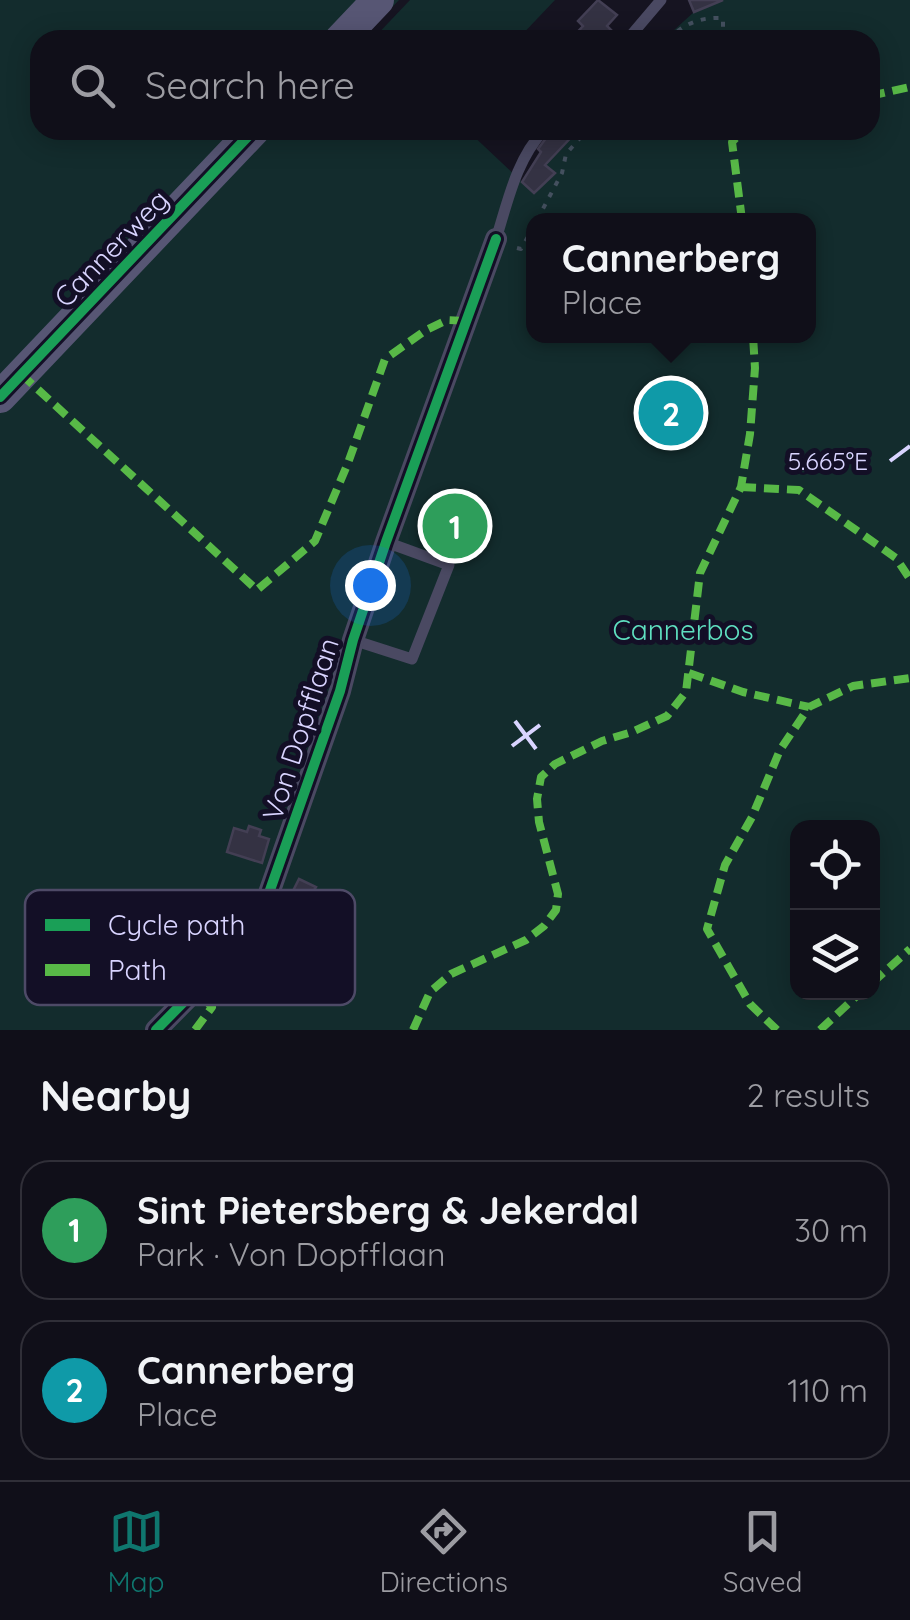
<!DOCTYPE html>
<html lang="en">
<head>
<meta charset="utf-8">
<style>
	body { margin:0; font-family:Quicksand,sans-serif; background:#191822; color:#f1f3f6 }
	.controls { position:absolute; right:30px; bottom:30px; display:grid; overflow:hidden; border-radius:20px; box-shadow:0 5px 25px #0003 }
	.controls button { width:90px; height:90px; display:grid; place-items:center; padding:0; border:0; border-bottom:2px solid #302f38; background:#100f19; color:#f1f3f6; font:50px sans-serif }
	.you { position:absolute; left:370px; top:585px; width:35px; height:35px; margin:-25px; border:8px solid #fff; border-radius:50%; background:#1a73e8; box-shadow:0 0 0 15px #1a73e833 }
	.badge { display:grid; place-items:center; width:65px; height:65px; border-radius:50%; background:#0f766e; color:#fff; font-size:32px; font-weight:700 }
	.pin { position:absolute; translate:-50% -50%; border:5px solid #fff; box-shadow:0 2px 10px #0006 }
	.popup { position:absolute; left:526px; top:213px; width:290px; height:130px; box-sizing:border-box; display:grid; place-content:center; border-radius:20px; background:#100f19; filter:drop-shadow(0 2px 8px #0005); font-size:32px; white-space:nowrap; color:#9c9ca2 }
	.popup b { font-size:38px; color:#f1f3f6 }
	.popup::after { content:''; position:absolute; left:50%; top:100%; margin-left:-20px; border:20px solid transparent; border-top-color:#100f19 }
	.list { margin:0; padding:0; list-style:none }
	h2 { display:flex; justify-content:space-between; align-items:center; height:130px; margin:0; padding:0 40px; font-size:42px }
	h2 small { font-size:32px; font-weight:400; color:#9c9ca2 }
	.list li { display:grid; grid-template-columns:65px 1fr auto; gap:30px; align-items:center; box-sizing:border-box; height:140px; margin:0 20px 20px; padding:0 20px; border:2px solid #302f38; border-radius:30px }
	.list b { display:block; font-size:38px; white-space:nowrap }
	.list p { margin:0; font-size:32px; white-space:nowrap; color:#9c9ca2 }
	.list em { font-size:32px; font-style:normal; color:#9c9ca2 }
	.icon { flex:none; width:55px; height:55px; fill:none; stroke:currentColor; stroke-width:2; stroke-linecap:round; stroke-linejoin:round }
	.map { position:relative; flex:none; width:910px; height:1030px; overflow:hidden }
	.search { position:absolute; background:#100f19; box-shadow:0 5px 25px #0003; left:30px; right:30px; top:30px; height:110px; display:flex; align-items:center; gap:25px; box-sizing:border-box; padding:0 35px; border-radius:30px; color:#9c9ca2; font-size:38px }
	.sheet { height:450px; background:#100f19 }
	nav { display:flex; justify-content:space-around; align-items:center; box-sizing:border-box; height:140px; border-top:2px solid #302f38; background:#100f19; font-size:28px; color:#9c9ca2 }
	nav a { display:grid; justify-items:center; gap:5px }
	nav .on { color:#0f766e }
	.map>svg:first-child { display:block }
</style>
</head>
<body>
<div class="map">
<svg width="910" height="1030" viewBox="0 0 910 1030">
	<rect width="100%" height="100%" fill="#161421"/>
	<g fill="#132c2d" fill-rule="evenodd">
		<path d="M0 0H399L361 40H40V130H467L534 193 555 174 545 165 578 130H870V40H663L694 12 723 0H910V1030H0ZM534 220H808V336H534ZM798 828H872V992H798Z"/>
		<polygon points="410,0 555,0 517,40 372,40"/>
	</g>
	<g fill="#343243" stroke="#433f54" stroke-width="2.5">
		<polygon points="598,0 617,15 607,26 617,36 613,40 570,40 583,26 578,21"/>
		<polygon points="689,0 723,0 694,12"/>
		<polygon points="552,130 578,130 545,165 555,173 534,193 522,182 541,152 538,149"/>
		<polygon points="249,826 261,830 259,836 269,839 262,863 227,852 234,828 247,832"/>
		<polygon points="299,879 316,887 313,892 317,894 314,901 293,891"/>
	</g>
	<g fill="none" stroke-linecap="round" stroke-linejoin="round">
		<g stroke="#44505f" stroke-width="4" stroke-dasharray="5 8" stroke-linecap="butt">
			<path d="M668 40C684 23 701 17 723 18V40"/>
			<polyline points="537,220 562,173 566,154 587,130"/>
			<polyline points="517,248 521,249 534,226"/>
		</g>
		<g stroke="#4a4962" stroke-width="11">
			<polyline points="627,40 661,0"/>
			<path d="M496 239C508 201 516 160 544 130"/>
			<polyline points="353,640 412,659 449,565 386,542"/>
		</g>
		<polyline stroke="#4a4962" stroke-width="22" points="156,1030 236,949 247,937 263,910 340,691 353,640 386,542 496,239"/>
		<g stroke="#575674" stroke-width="32">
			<polyline points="340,40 378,0"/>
			<polyline points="0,397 254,130"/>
		</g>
		<g stroke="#58b947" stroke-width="8" stroke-dasharray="15 8" stroke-linecap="butt">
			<polyline points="870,96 910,87"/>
			<polyline points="742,220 732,142 744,130"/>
			<polyline points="21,374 257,590 315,541 348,463 385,359 426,330 447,320 467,321"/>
			<polyline points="741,487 799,490 896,558 910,579"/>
			<polyline points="689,673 743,692 809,707"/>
			<polyline points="872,983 910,949"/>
			<polyline points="195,1030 212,1007 197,991"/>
			<polyline points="413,1030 430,992 451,974 526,940 544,926 556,910 558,894 539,822 537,799 541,777 555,764 602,741 632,732 667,716 686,692 700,573 741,487 750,434 755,368 753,336"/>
			<polyline points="777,1030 750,1004 707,929 725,865 752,817 780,750 809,707 853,686 910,678"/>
			<polyline points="820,1030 861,992"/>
		</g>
		<defs>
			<g id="cycleway">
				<polyline points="0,397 254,130"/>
				<polyline points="156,1030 236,949 247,937 263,910 340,691 353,640 386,542 496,239"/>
			</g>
		</defs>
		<use href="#cycleway" stroke="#130f26" stroke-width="16"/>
		<use href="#cycleway" stroke="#1a9f57" stroke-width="10"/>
	</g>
	<path fill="none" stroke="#d9d4ff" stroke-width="4" d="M890 461 910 446M515 721 536 749M512 746 540 725"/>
	<g text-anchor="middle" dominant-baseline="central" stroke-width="10" stroke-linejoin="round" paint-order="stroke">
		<g font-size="28" fill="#d9d4ff" stroke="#130f26">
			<text transform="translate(111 248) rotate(-46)">Cannerweg</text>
			<text transform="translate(300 729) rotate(-72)">Von Dopfflaan</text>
		</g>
		<g font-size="28" fill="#5fe0c0" stroke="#130f26">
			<text x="683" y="629">Cannerbos</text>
		</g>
	</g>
	<rect x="25" y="890" width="330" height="115" rx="15" fill="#130f26" stroke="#4e4a67" stroke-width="2.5"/>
	<rect x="45" y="919" width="45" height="12" fill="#1a9f57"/>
	<rect x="45" y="964" width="45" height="12" fill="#58b947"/>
	<g font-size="28" fill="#d9d4ff">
		<text x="108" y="935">Cycle path</text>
		<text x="108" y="980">Path</text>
	</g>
	<g font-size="25" text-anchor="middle" fill="#d9d4ff" stroke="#130f26" stroke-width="10" stroke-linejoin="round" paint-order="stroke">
		<text x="828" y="470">5.665°E</text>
	</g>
</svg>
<div class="controls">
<button><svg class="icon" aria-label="locate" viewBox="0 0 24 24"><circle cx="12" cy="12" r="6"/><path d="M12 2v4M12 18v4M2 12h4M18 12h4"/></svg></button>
<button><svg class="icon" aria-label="layers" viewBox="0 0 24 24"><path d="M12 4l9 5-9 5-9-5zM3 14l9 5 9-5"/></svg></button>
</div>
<div class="you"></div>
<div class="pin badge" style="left:455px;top:526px;background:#2e9e5b">1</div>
<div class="pin badge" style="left:671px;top:413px;background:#0f9aa8">2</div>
<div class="popup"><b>Cannerberg</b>Place</div>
<div class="search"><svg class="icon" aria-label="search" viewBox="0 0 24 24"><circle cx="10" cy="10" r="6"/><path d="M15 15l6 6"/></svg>Search here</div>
</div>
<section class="sheet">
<h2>Nearby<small>2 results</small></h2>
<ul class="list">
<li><span class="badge" style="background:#2e9e5b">1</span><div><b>Sint Pietersberg &amp; Jekerdal</b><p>Park · Von Dopfflaan</p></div><em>30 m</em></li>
<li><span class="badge" style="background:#0f9aa8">2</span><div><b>Cannerberg</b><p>Place</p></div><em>110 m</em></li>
</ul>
</section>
<nav>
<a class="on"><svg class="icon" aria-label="map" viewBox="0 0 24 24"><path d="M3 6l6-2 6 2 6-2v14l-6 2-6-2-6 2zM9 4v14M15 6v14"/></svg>Map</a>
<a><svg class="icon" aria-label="directions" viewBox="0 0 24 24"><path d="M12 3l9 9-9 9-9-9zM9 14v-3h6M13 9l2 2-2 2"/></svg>Directions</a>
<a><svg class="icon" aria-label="saved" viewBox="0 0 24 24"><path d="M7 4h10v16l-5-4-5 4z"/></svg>Saved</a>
</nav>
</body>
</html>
